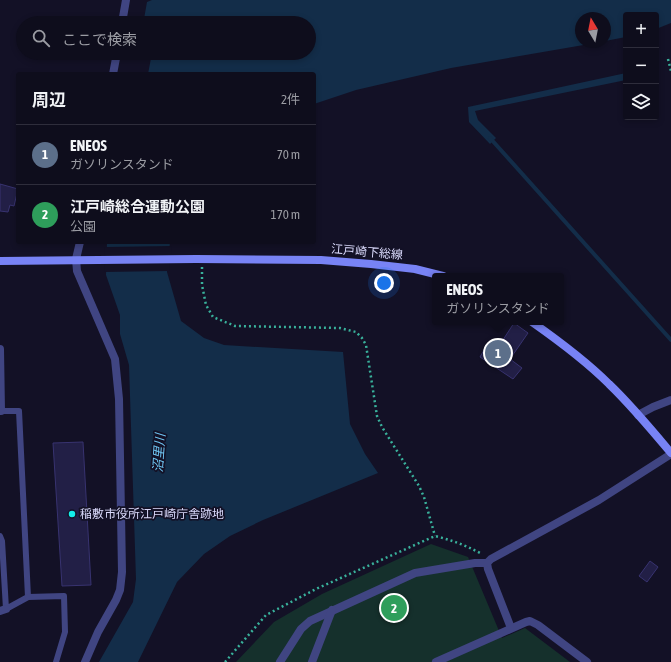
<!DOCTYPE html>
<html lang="ja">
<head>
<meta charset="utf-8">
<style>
	body { margin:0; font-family:"Asap Condensed","Noto Sans JP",sans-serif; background:#1c1b29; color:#f1f3f6 }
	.controls { position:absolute; right:12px; top:12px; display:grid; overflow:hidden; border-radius:4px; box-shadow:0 2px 6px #0003 }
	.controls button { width:36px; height:36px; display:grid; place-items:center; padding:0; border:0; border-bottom:1px solid #2e2d3b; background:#0e0d1c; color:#f1f3f6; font:20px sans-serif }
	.compass { position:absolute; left:575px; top:12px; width:36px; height:36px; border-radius:50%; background:#0e0d1c; box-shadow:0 2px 6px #0003; rotate:350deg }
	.you { position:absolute; left:384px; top:283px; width:14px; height:14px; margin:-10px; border:3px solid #fff; border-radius:50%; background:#1a73e8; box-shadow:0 0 0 6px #1a73e833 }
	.badge { display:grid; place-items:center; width:26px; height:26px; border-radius:50%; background:#b45309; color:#fff; font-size:13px; font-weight:700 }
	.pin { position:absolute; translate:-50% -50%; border:2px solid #fff; box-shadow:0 1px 4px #0006 }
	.popup { position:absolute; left:432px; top:273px; width:132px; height:52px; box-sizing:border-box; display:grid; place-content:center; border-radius:4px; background:#0e0d1c; filter:drop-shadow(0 1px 3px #0005); font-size:13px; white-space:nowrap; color:#9b9ca3 }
	.popup b { font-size:15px; color:#f1f3f6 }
	.popup::after { content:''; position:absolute; left:50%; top:100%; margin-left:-8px; border:8px solid transparent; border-top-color:#0e0d1c }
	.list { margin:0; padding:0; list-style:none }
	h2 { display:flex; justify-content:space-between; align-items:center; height:52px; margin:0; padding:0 16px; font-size:17px }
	h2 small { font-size:13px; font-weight:400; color:#9b9ca3 }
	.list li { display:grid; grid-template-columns:26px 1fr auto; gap:12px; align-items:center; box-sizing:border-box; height:60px; padding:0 16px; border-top:1px solid #2e2d3b }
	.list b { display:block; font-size:15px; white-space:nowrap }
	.list p { margin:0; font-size:13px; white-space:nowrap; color:#9b9ca3 }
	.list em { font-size:13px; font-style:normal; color:#9b9ca3 }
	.icon { flex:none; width:22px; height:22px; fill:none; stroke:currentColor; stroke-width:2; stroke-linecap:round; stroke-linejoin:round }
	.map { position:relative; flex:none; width:671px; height:662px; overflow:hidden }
	.search { position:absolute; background:#0e0d1c; box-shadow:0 2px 6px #0003; left:16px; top:16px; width:300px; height:44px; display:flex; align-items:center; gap:10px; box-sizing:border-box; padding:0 14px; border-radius:22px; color:#9b9ca3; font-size:15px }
	.panel { position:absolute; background:#0e0d1c; box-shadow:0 2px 6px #0003; left:16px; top:72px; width:300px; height:172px; border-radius:4px }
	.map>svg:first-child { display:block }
</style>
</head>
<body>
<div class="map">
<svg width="671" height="662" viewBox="0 0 671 662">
	<rect width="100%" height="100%" fill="#131126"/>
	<polygon fill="#15302c" points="431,544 468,557 502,638 525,628 570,662 236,662 274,622 322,594"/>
	<g fill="#132d49">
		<polygon points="152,0 671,0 671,23 656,29 656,15 626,15 626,37 605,41 605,18 581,18 581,42 601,42 451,68 356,90 314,104 314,74 148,74 152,53 309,53 309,23 157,23 144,19 147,2"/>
		<polygon points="626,73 626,80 475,111 478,120 496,138 490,144 469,122 468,107"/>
		<polygon points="107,242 170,242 167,272 181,321 204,338 224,345 343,352 350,424 365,454 378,473 263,520 230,536 204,554 177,582 138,662 99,662 133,602 136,579 129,365 120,334 120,315 106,275"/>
	</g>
	<polygon fill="#131126" points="172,246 169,271 104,272 105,247"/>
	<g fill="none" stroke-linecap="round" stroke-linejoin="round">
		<polyline stroke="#132d49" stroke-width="4" points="490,138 671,340"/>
	</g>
	<g fill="#221f46" stroke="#383370">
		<polygon points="0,184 18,189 14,206 10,205 8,212 0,211"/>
		<polygon points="514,323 528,333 510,359 522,368 513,379 480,357 488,343 497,349"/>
		<polygon points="83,442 91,585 62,586 53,443"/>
		<polygon points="650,561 658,567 647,582 639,576"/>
	</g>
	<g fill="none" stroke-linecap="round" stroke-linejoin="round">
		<g stroke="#39b19b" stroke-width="2.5" stroke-dasharray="2 3" stroke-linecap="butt">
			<polyline points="668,59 671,71"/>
			<polyline points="202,267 202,285 206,305 213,317 235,326 340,328 356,332 362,338 366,345 377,416 382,427 419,486 424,497 435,536"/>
			<path d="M225 662 266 615 316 589 435 536C451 540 465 545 480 553"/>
		</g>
		<g stroke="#404582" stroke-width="6">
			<polyline points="0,411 19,411 28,597 6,609 2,541 0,536"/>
			<polyline points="28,597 64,596 65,632 56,662"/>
		</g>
		<g stroke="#404582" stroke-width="8">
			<polyline points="122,23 126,0"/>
			<polyline points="113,74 117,53"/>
			<polyline points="80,242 76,259 77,271 115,359 119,399 122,572 120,590 116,600 98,632 85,662"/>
			<polyline points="0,349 1,411"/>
			<polyline points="638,415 653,407 671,400"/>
			<polyline points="0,611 6,609"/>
			<polyline points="511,628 488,569 487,563 491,559 599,500 671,454"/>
			<polyline points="280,662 301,629 310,621 415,573 475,563 487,563"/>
			<polyline points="312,662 332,610"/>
			<polyline points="436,662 526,622 530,621 538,625 587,662"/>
		</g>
		<g stroke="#7883f5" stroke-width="8">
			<polyline points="0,261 196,259 321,260 371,264 415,269 443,276"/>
			<path d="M532 322C559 341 586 361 609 384 631 405 651 429 671 453"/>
		</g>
	</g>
	<circle fill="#14eeea" stroke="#131126" stroke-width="1.5" cx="72" cy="514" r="4"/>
	<g text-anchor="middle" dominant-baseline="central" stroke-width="3.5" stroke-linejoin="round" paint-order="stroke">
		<g font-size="12" fill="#dadafc" stroke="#131126">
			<text transform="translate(367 252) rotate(5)">江戸崎下総線</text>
		</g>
		<g font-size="12" fill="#dadafc" stroke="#131126" text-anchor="start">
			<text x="80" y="514">稲敷市役所江戸崎庁舎跡地</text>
		</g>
		<g font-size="13" font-style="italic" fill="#6fc6f4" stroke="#131126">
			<text transform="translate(159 453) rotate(-86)">沼里川</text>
		</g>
	</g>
</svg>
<div class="controls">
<button>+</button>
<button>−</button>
<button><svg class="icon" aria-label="layers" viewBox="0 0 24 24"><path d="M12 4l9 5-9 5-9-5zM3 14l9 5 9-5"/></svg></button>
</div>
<svg class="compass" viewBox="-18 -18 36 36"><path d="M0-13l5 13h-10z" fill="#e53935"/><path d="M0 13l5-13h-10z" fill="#9b9ca3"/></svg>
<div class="you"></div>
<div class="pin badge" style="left:498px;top:353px;background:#5c6f8a">1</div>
<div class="popup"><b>ENEOS</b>ガソリンスタンド</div>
<div class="pin badge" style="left:394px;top:608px;background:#2e9e5b">2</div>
<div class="search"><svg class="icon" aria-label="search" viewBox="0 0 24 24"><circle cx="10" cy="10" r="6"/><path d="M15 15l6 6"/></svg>ここで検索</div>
<section class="panel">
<h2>周辺<small>2件</small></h2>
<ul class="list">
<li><span class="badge" style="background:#5c6f8a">1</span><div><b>ENEOS</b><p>ガソリンスタンド</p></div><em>70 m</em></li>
<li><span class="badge" style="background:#2e9e5b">2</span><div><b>江戸崎総合運動公園</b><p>公園</p></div><em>170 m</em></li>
</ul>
</section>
</div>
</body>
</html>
